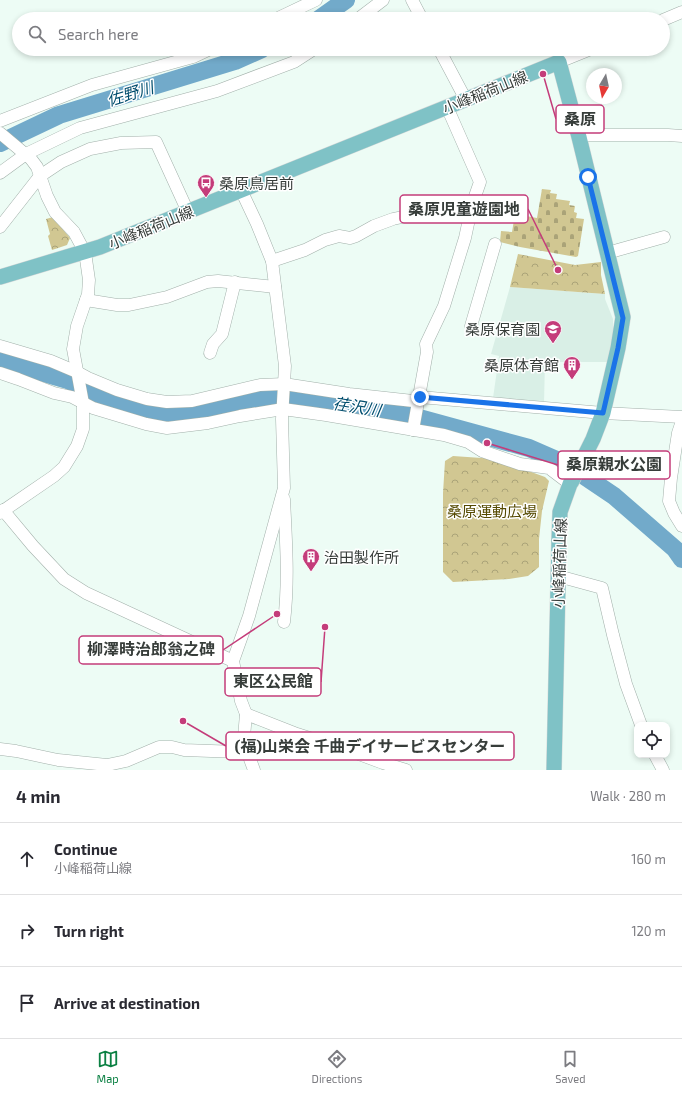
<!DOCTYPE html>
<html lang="en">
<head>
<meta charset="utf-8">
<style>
	body { margin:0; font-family:"Exo 2","Noto Sans JP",sans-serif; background:#f7f7f7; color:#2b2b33 }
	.controls { position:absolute; right:12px; bottom:12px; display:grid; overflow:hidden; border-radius:8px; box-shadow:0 2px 6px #0003 }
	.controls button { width:36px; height:36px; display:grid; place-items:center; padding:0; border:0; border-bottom:1px solid #e1e1e2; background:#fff; color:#2b2b33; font:20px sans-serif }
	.compass { position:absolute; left:586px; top:68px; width:36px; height:36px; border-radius:50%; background:#fff; box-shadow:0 2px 6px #0003; rotate:189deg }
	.stop { position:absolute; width:12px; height:12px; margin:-9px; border:3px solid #1a73e8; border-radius:50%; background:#fff }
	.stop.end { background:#1a73e8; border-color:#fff; box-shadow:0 1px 4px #0008 }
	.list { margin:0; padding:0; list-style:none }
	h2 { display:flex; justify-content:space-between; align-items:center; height:52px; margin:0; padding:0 16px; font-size:17px }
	h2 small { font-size:13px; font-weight:400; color:#7c7c81 }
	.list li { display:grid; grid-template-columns:26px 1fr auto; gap:12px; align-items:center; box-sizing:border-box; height:72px; padding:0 16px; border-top:1px solid #e1e1e2 }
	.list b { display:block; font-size:15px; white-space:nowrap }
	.list p { margin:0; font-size:13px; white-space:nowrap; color:#7c7c81 }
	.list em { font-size:13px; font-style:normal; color:#7c7c81 }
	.icon { flex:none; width:22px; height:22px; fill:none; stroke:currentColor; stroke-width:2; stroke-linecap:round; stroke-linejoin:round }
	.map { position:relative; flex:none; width:682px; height:770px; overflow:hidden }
	.search { position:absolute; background:#fff; box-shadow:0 2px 6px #0003; left:12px; right:12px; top:12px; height:44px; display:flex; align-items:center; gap:10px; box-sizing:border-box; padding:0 14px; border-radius:22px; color:#7c7c81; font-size:15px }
	.sheet { height:268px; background:#fff }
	nav { display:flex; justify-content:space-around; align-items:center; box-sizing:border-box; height:56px; border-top:1px solid #e1e1e2; background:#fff; font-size:11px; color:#7c7c81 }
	nav a { display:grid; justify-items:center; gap:2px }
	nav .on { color:#0b8043 }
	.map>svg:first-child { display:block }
</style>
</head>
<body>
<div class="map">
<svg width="682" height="770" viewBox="0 0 682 770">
	<defs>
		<pattern id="forest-crowns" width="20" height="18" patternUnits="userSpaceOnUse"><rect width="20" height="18" fill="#d1c792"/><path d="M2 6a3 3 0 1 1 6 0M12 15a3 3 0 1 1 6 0" fill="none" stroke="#aaa378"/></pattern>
		<pattern id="cemetery-stones" width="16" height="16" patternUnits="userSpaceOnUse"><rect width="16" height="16" fill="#d1c792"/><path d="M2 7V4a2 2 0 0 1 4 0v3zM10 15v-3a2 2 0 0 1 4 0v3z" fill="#aaa378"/></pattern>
	</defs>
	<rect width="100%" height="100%" fill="#edfcf5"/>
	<polygon fill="#d9efe6" points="510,287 605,294 605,299 613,319 613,335 607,362 545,362 544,403 493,398 499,356 491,354"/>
	<g fill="url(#forest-crowns)">
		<polygon points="53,217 70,238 67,245 52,250 48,236 50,234 46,219"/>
		<polygon points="518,254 575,265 601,262 601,275 605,294 510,287"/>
		<polygon points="453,456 496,459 545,477 549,481 542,511 539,539 539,567 528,576 509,579 453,582 443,572 443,493 445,461"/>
	</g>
	<polygon fill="url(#cemetery-stones)" points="542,189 551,190 550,193 557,194 556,199 570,201 569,205 575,206 574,212 577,213 576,218 584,219 578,256 576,257 520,247 500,242 501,231 512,232 515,214 537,218"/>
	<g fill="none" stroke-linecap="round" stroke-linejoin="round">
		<g stroke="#72aaca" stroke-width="18">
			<polyline points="319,19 346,0"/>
			<polyline points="0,143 59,115 235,61 262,49"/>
			<polyline points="0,360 68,380 94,394 128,406 156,413 184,414 273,396 294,397 408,415 529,448 568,465 614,496 675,549 682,559"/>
		</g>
		<defs>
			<g id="minor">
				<polyline points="412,0 422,19"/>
				<polyline points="276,19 316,0"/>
				<polyline points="358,19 383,0"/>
				<polyline points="663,20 682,12"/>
				<polyline points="439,49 466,100"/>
				<polyline points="559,62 591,49"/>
				<polyline points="0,121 92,85 193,57 210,49"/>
				<polyline points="0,133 31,159 37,167 47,196 55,212 74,232 81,245 86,259 89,280 88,294 77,326 73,349 83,403 83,429 77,446 64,467 54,476 0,513"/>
				<polyline points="579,137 586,135 668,135 682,136"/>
				<polyline points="0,173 26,154 80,128 217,91 294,62 314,49"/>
				<polyline points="241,190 257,224 272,261 285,366 282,419 284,488 249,616 233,661 241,701 246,714 244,737 247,751 254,770"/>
				<polyline points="0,227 40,176 61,162 90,149 121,143 156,142 188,212"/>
				<polyline points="607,253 664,237"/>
				<polyline points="272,261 305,250 325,240 339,236 350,238 356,236 374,226 393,219 462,204 472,205 480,182 447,107"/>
				<polyline points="86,300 117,305 129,305 167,297 207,282 218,281 275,287"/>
				<polyline points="471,326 495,244"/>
				<polyline points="0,346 51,361 77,372 88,378 117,390 147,399 167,402 192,401 260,385 284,384 349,394 413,401 420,397 603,413 682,417"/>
				<polyline points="210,353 213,344 222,334 235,282"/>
				<polyline points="0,373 18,379 54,393 72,397 93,408 146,424 167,428 208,423 240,416 283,409 326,415 444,435 468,442 482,451 520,464 549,468 570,484"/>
				<polyline points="682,421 678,433 671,478 669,501 674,513 682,526"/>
				<polyline points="413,430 427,352 426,344 444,306 465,238 472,205"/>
				<polyline points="3,510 33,546 64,579 86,593 233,661"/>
				<polyline points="558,576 602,588 613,635 626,684 641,725"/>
				<path d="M284 622C289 580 286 541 284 499"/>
				<polyline points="246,714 297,734 356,753 383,763 406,770"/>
				<polyline points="0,749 16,751 58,760 107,765 126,761 159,747 172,747 184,750 238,752 247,751"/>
				<polyline points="655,755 663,770"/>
			</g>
			<polyline id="major" points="0,277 100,247 559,62 579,137 623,317 618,348 603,413 593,439 572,481 570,484 560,512 559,540 554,770"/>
		</defs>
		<use href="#minor" stroke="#a2b0aa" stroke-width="13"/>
		<use href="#major" stroke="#d7d8d8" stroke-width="16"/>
		<use href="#minor" stroke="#fff" stroke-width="12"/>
		<use href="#major" stroke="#7fc2c6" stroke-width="15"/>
	</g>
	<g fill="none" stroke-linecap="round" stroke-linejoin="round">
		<polyline stroke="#1a73e8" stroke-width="5" points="420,397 603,413 618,348 623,318 588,177"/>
	</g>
	<defs>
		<symbol id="bus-pin" viewBox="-11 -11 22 30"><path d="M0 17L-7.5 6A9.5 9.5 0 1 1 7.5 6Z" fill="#c43c7a" stroke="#fff"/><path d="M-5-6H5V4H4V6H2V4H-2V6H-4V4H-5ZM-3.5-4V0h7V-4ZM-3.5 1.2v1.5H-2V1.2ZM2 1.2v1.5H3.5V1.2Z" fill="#fff"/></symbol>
		<symbol id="school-pin" viewBox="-11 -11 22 30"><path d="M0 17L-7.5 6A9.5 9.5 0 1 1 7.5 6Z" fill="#c43c7a" stroke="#fff"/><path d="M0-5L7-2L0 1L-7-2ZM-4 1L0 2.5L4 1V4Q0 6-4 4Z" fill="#fff"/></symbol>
		<symbol id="building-pin" viewBox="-11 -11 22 30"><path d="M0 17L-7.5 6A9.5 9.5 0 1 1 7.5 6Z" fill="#c43c7a" stroke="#fff"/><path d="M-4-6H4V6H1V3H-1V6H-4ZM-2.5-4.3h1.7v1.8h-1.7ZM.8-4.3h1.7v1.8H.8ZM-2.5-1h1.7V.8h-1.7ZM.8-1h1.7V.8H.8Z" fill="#fff"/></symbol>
	</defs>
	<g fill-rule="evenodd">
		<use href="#bus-pin" x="196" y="173" width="20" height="27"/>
		<use href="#school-pin" x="543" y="319" width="20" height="27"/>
		<use href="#building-pin" x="562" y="355" width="20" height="27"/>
		<use href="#building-pin" x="301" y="547" width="20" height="27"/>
	</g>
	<g text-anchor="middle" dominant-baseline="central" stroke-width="3" stroke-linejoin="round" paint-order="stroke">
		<g font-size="15" fill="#373d3a" stroke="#fff">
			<text transform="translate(485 92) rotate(-22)">小峰稲荷山線</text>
			<text transform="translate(151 227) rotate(-22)">小峰稲荷山線</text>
			<text transform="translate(559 563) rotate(-88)">小峰稲荷山線</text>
		</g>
		<g font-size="15" fill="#373d3a" stroke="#fff" text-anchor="start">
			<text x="219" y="183">桑原鳥居前</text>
			<text x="540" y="329" text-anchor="end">桑原保育園</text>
			<text x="559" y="365" text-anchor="end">桑原体育館</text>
			<text x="324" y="557">治田製作所</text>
		</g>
		<g font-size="15" fill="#554900" stroke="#fff">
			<text x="492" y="511">桑原運動広場</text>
		</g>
		<g font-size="16" font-style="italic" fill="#004d6d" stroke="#fff">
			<text transform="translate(130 93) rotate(-17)">佐野川</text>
			<text transform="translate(357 406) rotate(9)">荏沢川</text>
		</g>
	</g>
	<path fill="none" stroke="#c43c7a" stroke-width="1.5" d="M543 74L556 119M558 270L528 209M487 443L558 465M277 614L223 650M325 627L321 682M183 721L226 746"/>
	<g fill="#c43c7a" stroke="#fff" stroke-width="1.5">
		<circle cx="543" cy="74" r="4"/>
		<circle cx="558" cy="270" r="4"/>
		<circle cx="487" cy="443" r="4"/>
		<circle cx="277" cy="614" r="4"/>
		<circle cx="325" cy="627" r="4"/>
		<circle cx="183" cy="721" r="4"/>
	</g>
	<g fill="#fff" stroke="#c43c7a" stroke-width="1.5">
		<rect x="556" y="105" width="48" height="28" rx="4"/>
		<rect x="400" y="195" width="128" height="28" rx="4"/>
		<rect x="558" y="451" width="112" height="28" rx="4"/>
		<rect x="79" y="636" width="144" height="28" rx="4"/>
		<rect x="225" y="668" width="96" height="28" rx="4"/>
		<rect x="226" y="732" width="288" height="28" rx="4"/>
	</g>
	<g font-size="16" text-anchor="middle" font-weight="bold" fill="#373d3a">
		<text x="580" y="125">桑原</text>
		<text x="464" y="215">桑原児童遊園地</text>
		<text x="614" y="470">桑原親水公園</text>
		<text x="151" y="655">柳澤時治郎翁之碑</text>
		<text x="273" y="687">東区公民館</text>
		<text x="370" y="752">(福)山栄会 千曲デイサービスセンター</text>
	</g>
</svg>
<div class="controls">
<button><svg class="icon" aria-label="locate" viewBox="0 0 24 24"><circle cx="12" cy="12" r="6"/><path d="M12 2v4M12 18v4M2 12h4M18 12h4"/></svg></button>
</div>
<svg class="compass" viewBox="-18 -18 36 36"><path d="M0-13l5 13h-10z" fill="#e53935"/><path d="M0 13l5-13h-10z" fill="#7c7c81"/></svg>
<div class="stop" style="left:588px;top:177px"></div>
<div class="stop end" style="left:420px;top:397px"></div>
<div class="search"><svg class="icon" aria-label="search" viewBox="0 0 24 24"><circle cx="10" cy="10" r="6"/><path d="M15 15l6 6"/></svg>Search here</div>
</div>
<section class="sheet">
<h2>4 min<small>Walk · 280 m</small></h2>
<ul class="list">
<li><svg class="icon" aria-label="ahead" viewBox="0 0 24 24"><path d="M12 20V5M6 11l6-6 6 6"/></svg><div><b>Continue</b><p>小峰稲荷山線</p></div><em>160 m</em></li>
<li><svg class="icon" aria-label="right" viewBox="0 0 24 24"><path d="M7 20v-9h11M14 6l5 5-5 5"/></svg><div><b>Turn right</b></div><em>120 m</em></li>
<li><svg class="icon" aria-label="arrive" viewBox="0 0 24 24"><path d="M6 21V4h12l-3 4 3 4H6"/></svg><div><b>Arrive at destination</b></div></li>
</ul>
</section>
<nav>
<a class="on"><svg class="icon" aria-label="map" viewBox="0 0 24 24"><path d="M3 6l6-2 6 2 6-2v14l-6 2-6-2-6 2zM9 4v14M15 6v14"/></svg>Map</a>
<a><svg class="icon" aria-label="directions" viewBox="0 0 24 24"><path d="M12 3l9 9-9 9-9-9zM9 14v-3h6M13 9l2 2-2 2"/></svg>Directions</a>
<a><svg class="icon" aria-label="saved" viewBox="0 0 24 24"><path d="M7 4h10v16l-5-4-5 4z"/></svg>Saved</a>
</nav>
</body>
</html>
